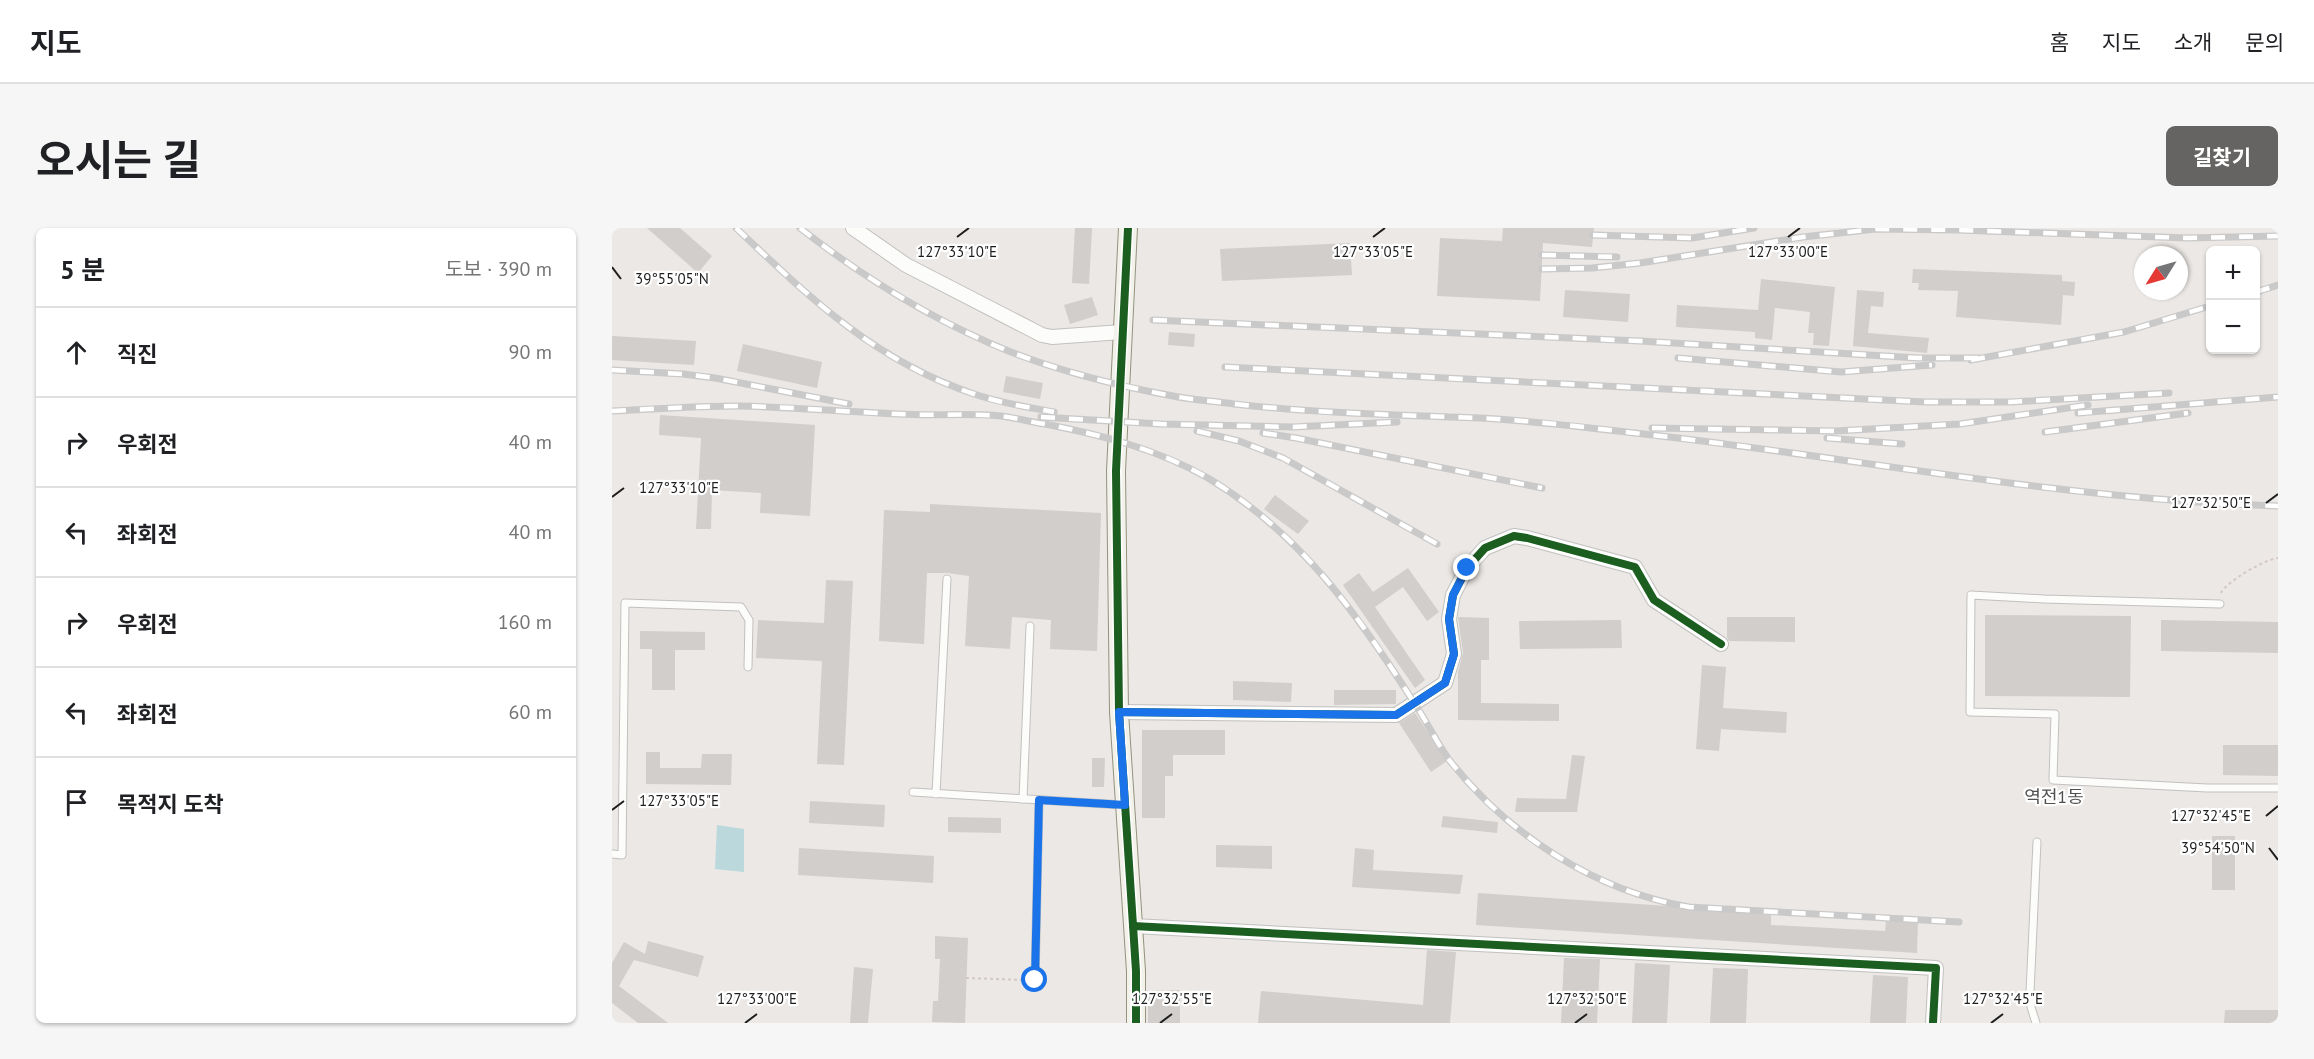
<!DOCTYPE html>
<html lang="ko">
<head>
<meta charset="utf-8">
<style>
	body { margin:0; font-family:"PT Sans","Noto Sans KR",sans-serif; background:#f6f6f6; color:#202124 }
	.controls { position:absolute; right:18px; top:18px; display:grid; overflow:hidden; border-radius:9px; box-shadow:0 2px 4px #0004 }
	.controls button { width:54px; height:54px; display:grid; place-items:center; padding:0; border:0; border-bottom:2px solid #e0e0e0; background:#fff; color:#202124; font:30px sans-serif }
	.compass { position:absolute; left:1522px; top:18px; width:54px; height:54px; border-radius:50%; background:#fff; box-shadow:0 2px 4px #0004; rotate:233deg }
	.stop { position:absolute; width:18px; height:18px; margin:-14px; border:4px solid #1a73e8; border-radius:50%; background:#fff }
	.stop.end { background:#1a73e8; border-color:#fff; box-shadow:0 2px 6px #0008 }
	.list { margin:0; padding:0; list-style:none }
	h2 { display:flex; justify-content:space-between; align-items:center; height:78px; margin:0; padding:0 24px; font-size:26px }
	h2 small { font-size:20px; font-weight:400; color:#757577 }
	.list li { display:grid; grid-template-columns:39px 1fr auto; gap:18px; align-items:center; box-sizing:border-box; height:90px; padding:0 24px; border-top:2px solid #e0e0e0 }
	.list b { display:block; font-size:22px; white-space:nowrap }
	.list em { font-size:20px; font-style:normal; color:#757577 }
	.icon { flex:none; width:33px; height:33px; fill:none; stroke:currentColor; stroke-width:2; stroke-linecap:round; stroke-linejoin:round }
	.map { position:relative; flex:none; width:1666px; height:795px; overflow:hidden; border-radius:9px }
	header { display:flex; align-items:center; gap:36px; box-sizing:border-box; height:84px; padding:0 30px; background:#fff; border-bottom:2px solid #e0e0e0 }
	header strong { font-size:28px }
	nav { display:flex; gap:33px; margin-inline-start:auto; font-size:21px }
	.intro { display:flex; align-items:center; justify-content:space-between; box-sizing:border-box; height:144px; padding:0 36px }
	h1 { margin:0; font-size:42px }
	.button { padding:15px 27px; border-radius:9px; background:#656463; color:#fff; font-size:21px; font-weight:700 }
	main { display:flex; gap:36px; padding:0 36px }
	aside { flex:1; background:#fff; border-radius:9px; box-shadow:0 2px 4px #0004 }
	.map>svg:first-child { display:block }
</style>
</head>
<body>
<header>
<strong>지도</strong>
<nav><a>홈</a><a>지도</a><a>소개</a><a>문의</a></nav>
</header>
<div class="intro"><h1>오시는 길</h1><a class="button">길찾기</a></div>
<main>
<aside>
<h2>5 분<small>도보 · 390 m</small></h2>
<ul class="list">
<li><svg class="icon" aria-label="ahead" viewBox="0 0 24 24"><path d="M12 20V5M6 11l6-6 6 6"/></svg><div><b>직진</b></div><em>90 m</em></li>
<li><svg class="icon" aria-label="right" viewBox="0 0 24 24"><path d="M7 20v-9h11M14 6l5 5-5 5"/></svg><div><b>우회전</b></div><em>40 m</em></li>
<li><svg class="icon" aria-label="left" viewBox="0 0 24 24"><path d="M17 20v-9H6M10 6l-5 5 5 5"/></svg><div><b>좌회전</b></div><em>40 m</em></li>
<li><svg class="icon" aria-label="right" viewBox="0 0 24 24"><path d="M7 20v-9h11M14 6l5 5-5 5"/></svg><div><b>우회전</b></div><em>160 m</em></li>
<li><svg class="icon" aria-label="left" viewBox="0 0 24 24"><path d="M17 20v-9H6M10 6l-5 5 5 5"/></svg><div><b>좌회전</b></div><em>60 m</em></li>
<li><svg class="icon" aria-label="arrive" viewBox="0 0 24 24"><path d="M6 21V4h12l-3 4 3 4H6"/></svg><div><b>목적지 도착</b></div></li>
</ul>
</aside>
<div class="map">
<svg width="1666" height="795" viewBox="0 0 1666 795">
	<rect width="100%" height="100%" fill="#ebe8e5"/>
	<polygon fill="#bbd8dc" points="105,597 132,601 132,644 103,641"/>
	<g fill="#d1cecc">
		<polygon points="35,0 68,0 100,28 86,45"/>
		<polygon points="463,0 480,0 477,56 460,55"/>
		<polygon points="891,0 982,0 980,19 931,15 928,73 825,68 828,10 890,13"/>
		<polygon points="738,15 740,47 610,53 608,21"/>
		<polygon points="1301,41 1450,47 1450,53 1463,54 1462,68 1451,67 1449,97 1344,89 1346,63 1306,62 1307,55 1300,55"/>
		<polygon points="1149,51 1223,59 1217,118 1201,117 1202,105 1196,105 1198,84 1163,80 1160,112 1143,110 1143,104 1064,99 1065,77 1146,82"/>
		<polygon points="953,62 1018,66 1016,94 951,89"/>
		<polygon points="1245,62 1272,64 1271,79 1259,78 1256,105 1317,110 1315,125 1241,118"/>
		<polygon points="480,69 486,87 458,96 452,77"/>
		<polygon points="557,104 583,106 582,119 556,117"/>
		<polygon points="0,108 84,113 82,137 0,132"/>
		<polygon points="131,116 210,134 205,160 125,143"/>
		<polygon points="394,148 431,155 428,171 391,164"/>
		<polygon points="48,187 203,197 198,288 148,285 149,265 100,262 99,301 84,301 89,210 47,207"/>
		<polygon points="663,267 697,293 686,306 652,281"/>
		<polygon points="318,276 489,285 485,423 438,421 439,392 400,389 398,421 353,418 357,348 335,345 315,345 312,416 267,413 272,282 318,284"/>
		<polygon points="796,340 827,384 815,393 791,359 763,379 813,452 803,460 731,357 747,345 761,364"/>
		<polygon points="214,352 241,353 232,537 205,536 210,433 144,430 146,392 212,395"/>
		<polygon points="1373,387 1519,388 1518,469 1373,468"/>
		<polygon points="846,389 877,390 877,432 869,432 869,475 947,476 947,493 846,492 846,444 851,425"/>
		<polygon points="1115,389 1183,389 1183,414 1117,413 1115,409"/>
		<polygon points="1009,392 1010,420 908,421 907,393"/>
		<polygon points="1549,392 1666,394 1666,425 1549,423"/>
		<polygon points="28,403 93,404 93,422 63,422 63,462 40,462 40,421 28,421"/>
		<polygon points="1090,437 1114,439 1111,480 1175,484 1174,505 1109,501 1107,523 1084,521"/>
		<polygon points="621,453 680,455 679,474 621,472"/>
		<polygon points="722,462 784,462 784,476 722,477"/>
		<polygon points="803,485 835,533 819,544 787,495"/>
		<polygon points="530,502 613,502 613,527 561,527 561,548 553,548 553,590 530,590"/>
		<polygon points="1611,517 1666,517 1666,548 1611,547"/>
		<polygon points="34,524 48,524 48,540 89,540 90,526 120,526 119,557 34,556"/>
		<polygon points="960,527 973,528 965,584 903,584 905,570 954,571"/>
		<polygon points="480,530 493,530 492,559 480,559"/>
		<polygon points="198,573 273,577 272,599 197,595"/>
		<polygon points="831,588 886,594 885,605 829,599"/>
		<polygon points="336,589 389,590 389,605 336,604"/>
		<rect x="1600" y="608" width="23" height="54"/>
		<polygon points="604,617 660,618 660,641 604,639"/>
		<polygon points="187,620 322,628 321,655 186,647"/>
		<polygon points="743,620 762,622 761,642 851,647 848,666 740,659"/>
		<polygon points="866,665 1159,685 1159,697 1273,703 1274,693 1306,694 1305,725 864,697"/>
		<polygon points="323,708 356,710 353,795 320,794 321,773 326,773 328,731 323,731"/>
		<polygon points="36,713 92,728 86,749 22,732 7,758 56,795 26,795 0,775 0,735 12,714 33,726"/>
		<polygon points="815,722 844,724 838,795 646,795 649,763 811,777"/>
		<polygon points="952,730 988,731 985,795 949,795"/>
		<polygon points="1023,735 1058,737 1055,795 1020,795"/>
		<polygon points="242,739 261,741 256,795 238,795"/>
		<polygon points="1101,740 1136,741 1134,795 1098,795"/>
		<polygon points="1261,747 1296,749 1294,795 1258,795"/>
		<polygon points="568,762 568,795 536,795 536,763"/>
		<polygon points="1613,782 1666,782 1666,795 1612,795"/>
	</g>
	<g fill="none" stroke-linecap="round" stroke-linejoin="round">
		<defs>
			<g id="lane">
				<polyline points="1608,376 1432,371 1359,367 1358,484 1443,486 1441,552 1595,560 1666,560"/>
				<polyline points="301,564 511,577"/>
				<polyline points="324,566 335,351"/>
				<polyline points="411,571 418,398"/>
				<polyline points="0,626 10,627 13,375 129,379 137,392 136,439"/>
				<polyline points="423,752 427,572"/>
				<polyline points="1424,795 1419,779 1418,764 1425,614"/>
			</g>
			<g id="street">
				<polyline points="241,0 294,37 430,107 440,109 510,104"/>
				<polyline points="507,484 784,487 833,455 842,426 837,391 841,367 855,340 873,320 902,308 915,310 1023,339 1042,372 1109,416"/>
				<polyline points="521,698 1324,740 1321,795"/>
			</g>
			<polyline id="secondary" points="516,0 504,243 507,484 524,743 524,795"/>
		</defs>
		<use href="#lane" stroke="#c2c1c0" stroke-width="9"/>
		<use href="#street" stroke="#c2c1c0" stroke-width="16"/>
		<use href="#secondary" stroke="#94937f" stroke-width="20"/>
		<g stroke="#d4c7c6" stroke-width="2" stroke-dasharray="3 3" stroke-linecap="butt">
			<path d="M1609 365C1614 354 1653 331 1666 330"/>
			<polyline points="354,750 412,752"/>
		</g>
		<use href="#lane" stroke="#fcfcfb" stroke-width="7"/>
		<use href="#street" stroke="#fcfcfb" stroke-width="14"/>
		<use href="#secondary" stroke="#f2f1ea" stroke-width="18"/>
		<defs>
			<g id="rail">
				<path d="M124 0C198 70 263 133 362 166 388 175 415 179 442 184"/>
				<path d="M188 0C252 50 324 94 399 124 451 144 507 158 561 168 581 172 602 173 622 176 704 185 785 187 867 190 931 193 994 202 1057 209 1260 233 1461 272 1666 278"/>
				<polyline points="981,7 1080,10 1142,0"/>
				<polyline points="930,27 1005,29"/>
				<polyline points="930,41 980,40 1028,35 1191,9 1264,1 1346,2 1575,10 1666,8"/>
				<polyline points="1644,64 1666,57"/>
				<polyline points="541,92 1028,113 1306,130 1366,130"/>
				<polyline points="1066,130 1229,144 1320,137"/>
				<polyline points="1359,132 1512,104 1598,78"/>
				<polyline points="613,139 1313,174 1398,174 1557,165"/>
				<polyline points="0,142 71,146 103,150 237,176"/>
				<path d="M0 183C42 181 85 178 128 178 181 179 234 184 287 186 321 188 355 185 389 188 404 190 419 194 433 196 490 207 545 221 596 250 689 306 744 384 801 473 814 492 824 514 838 533 897 607 983 663 1077 679L1347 694"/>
				<polyline points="1466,185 1666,169"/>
				<polyline points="429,189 549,196 681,199 785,194"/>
				<polyline points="1040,200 1223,203 1348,196 1476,177"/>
				<polyline points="585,203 627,213 671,230 825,316"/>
				<polyline points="1433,204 1576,185"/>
				<polyline points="651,205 684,210 930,260"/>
				<polyline points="1215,210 1290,216"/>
			</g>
		</defs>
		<use href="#rail" stroke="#cac9c9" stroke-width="7"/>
		<use href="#rail" stroke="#fff" stroke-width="4.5" stroke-dasharray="14" stroke-linecap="butt"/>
		<defs>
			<g id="cycleway">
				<polyline points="516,0 504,243 507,484 524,743 524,795"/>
				<polyline points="507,484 784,487 833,455 842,426 837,391 841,367 855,340 873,320 902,308 915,310 1023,339 1042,372 1109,416"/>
				<polyline points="521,698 1324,740 1321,795"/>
			</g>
		</defs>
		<use href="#cycleway" stroke="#fff" stroke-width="11"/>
		<use href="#cycleway" stroke="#1b5e20" stroke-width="8"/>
	</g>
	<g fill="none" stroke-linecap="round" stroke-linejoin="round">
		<polyline stroke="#1a73e8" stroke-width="8" points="423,752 427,572 513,577 507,484 784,487 833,455 842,426 837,391 841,367 855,340"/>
	</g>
	<path fill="none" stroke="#1d1d1d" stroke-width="2" d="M345 9 357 0M761 9 773 0M1176 9 1188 0M0 39 9 51M0 269 12 260M1654 275 1666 266M0 582 12 573M1654 588 1666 578M1657 620 1666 632M133 795 145 786M548 795 560 786M963 795 975 786M1379 795 1391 786"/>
	<g text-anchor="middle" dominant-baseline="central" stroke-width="4.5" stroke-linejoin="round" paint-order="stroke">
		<g font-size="18" fill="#505050" stroke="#fff">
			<text x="1442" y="568">역전1동</text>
		</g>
	</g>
	<g font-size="15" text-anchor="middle" fill="#1d1d1d" stroke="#fff" stroke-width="4.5" stroke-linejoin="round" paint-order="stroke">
		<text x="345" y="29">127°33'10"E</text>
		<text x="761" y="29">127°33'05"E</text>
		<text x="1176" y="29">127°33'00"E</text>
		<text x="60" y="56">39°55'05"N</text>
		<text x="67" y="265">127°33'10"E</text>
		<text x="1599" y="280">127°32'50"E</text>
		<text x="67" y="578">127°33'05"E</text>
		<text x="1599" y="593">127°32'45"E</text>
		<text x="1606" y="625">39°54'50"N</text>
		<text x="145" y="776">127°33'00"E</text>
		<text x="560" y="776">127°32'55"E</text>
		<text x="975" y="776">127°32'50"E</text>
		<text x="1391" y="776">127°32'45"E</text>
	</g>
</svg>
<div class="controls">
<button>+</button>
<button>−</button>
</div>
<svg class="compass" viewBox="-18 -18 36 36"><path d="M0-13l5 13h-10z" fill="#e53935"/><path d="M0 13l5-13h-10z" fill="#757577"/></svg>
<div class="stop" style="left:423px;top:752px"></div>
<div class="stop end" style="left:855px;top:340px"></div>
</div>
</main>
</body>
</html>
